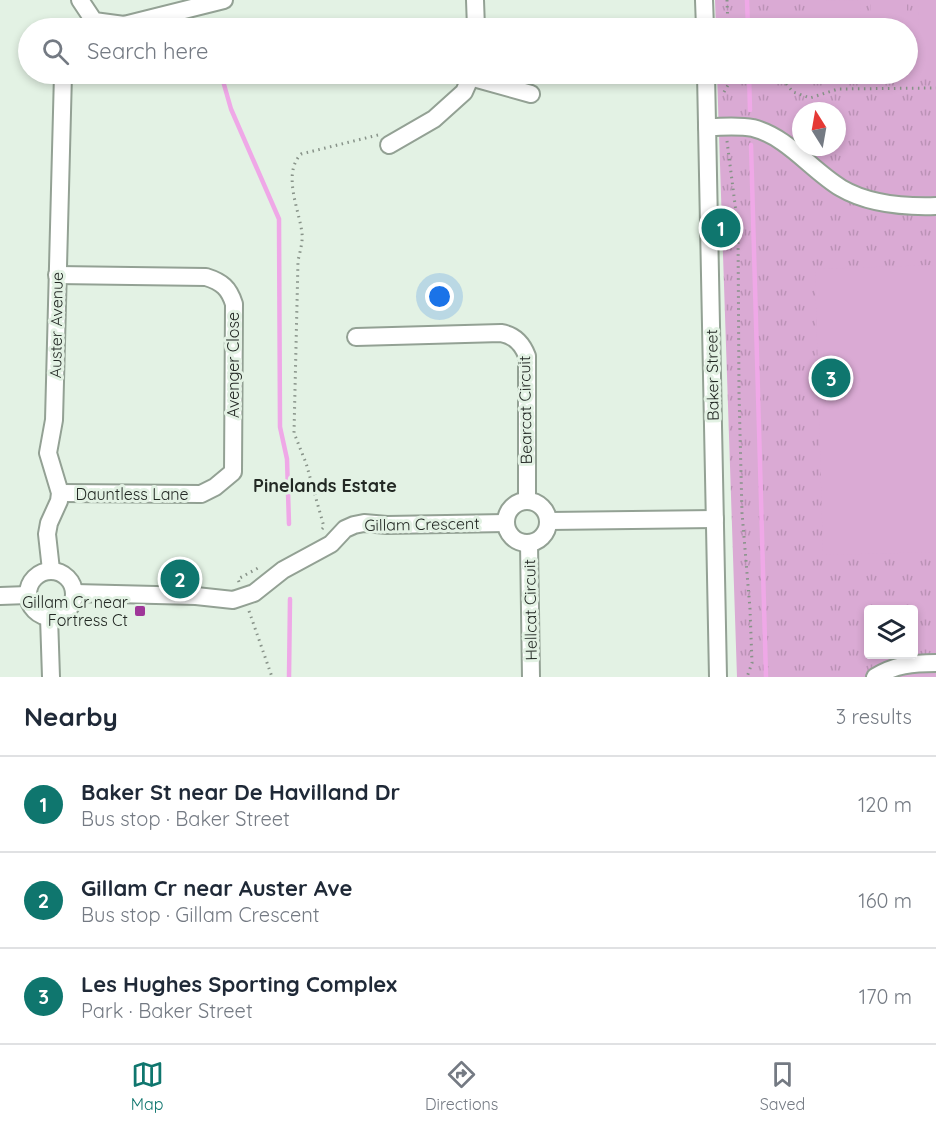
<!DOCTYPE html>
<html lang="en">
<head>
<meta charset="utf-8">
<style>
	body { margin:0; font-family:Quicksand,sans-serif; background:#f2f2f3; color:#1f2937 }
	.controls { position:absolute; right:18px; bottom:18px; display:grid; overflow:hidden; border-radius:6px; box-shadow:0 3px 9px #0003 }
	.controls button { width:54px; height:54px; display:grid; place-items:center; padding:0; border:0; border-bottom:2px solid #e0e1e3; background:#fff; color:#1f2937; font:30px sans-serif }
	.compass { position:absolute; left:792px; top:102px; width:54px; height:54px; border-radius:50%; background:#fff; box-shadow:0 3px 9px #0003; rotate:349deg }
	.you { position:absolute; left:440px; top:297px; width:21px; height:21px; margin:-15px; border:4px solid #fff; border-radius:50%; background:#1a73e8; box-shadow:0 0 0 9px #1a73e833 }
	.badge { display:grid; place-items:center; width:39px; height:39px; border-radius:50%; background:#0f766e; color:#fff; font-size:20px; font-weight:700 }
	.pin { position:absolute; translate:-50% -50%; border:3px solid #fff; box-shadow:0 2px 6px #0006 }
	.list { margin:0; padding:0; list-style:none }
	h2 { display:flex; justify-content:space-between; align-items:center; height:78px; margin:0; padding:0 24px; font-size:26px }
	h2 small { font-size:20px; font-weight:400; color:#747a83 }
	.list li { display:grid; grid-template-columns:39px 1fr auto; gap:18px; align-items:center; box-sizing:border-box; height:96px; padding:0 24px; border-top:2px solid #e0e1e3 }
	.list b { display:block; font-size:22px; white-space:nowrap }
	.list p { margin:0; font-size:20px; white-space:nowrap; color:#747a83 }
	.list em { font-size:20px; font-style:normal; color:#747a83 }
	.icon { flex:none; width:33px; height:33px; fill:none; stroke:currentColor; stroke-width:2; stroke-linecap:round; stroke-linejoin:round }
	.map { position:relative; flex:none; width:936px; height:677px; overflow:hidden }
	.search { position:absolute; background:#fff; box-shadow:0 3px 9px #0003; left:18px; right:18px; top:18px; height:66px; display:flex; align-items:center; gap:15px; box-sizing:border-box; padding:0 21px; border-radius:33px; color:#747a83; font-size:22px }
	.sheet { height:366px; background:#fff }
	nav { display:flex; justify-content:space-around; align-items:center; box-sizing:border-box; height:84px; border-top:2px solid #e0e1e3; background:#fff; font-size:16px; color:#747a83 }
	nav a { display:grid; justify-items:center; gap:3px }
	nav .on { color:#0f766e }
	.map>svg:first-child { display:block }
</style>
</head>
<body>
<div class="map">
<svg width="936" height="677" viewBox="0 0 936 677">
	<defs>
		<pattern id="grass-tufts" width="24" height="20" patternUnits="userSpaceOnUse" patternTransform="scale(1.5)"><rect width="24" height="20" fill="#daaad4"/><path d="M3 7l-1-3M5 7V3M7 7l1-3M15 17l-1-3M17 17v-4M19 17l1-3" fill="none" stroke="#bb92b6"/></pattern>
	</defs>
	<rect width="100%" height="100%" fill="#e3f2e4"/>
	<path fill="url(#grass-tufts)" fill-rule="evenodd" d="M715 0H936V677H737L717 74H908V28H716ZM801 111H837V147H801ZM868 610H914V654H868Z"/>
	<g fill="#daaad4">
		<polygon points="860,0 861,28 824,28 824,1"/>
		<rect x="871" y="0" width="36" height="28"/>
		<polygon points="918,0 936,0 936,71 919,71"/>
		<polygon points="936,265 936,552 823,555 815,269"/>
	</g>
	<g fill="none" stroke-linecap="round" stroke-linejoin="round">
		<g stroke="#efa8e7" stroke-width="4.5">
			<polyline points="747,0 748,28"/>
			<polyline points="207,21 209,28"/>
			<polyline points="221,74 231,109 279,219 280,427 287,459 289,524"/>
			<polyline points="749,74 750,110"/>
			<polyline points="751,145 766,677"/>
			<polyline points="289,677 290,599"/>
		</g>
		<defs>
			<g id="minor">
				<polyline points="80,0 94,21 124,25 224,0"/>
				<polyline points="475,0 476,28"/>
				<polyline points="704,0 705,28"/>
				<polyline points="706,74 718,677"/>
				<polyline points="470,77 531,94"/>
				<path d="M707 127C722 127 738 125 753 128 788 137 811 170 841 188 868 204 905 207 936 206"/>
				<polyline points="389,145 434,119 464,92 472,74"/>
				<path d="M57 275 206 277C222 282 229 288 234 304L233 472 215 487 201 494 60 493"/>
				<path d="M356 337 501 333C514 335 522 343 527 356V501"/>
				<circle cx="527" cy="522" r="21"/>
				<polyline points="549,521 715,519"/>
				<polyline points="529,543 531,677"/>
				<polyline points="51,570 47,534 49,523 59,501 60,493 48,453 54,420 63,74"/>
				<circle cx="51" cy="594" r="23"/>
				<polyline points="75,593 196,596 233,600 254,593 283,570 331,544 345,529 354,525 364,523 387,525 506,523"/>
				<polyline points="0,596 28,595"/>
				<polyline points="49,617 51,677"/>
				<path d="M875 677C894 665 913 663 936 663"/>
			</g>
		</defs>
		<use href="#minor" stroke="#93a194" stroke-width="20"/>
		<g stroke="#889389" stroke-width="3" stroke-dasharray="1.5 4.5" stroke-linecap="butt">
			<polyline points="727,0 728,28"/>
			<polyline points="729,77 776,76 784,81 793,92 810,98 838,89 936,88"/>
			<polyline points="724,92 728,85 729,74"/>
			<polyline points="727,141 738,228 739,393 742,513 750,609 752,663 747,677"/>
			<path d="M322 529 324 527 306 463 294 433 298 261C300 251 303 242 302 233 299 209 282 174 301 154L378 135"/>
			<polyline points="239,582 238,579 258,568"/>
			<polyline points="249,611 272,677"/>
		</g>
		<use href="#minor" stroke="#fff" stroke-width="16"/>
	</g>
	<rect fill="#9f3799" stroke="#e3f2e4" stroke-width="2" x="134" y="605" width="12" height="12" rx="3"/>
	<g text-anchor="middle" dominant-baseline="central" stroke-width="6" stroke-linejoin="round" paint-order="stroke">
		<g font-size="16" fill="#232924" stroke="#e3f2e4">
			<text transform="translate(56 325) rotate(-89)">Auster Avenue</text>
			<text transform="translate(233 365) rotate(-90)">Avenger Close</text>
			<text transform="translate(712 375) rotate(-91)">Baker Street</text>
			<text transform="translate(525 410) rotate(-91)">Bearcat Circuit</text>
			<text x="132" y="494">Dauntless Lane</text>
			<text transform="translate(422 524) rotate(-1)">Gillam Crescent</text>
			<text transform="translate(530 610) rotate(-91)">Hellcat Circuit</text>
		</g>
		<g font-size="16" fill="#232924" stroke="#e3f2e4" text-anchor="end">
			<text x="128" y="602">Gillam Cr near<tspan x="128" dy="18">Fortress Ct</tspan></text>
		</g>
		<g font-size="18" font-weight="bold" fill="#232924" stroke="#e3f2e4">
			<text x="325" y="485">Pinelands Estate</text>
		</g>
	</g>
</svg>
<div class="controls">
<button><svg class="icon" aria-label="layers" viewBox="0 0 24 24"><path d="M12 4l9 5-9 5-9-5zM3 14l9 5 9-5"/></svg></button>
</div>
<svg class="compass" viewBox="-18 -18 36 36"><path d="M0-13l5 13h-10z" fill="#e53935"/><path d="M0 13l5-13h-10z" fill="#747a83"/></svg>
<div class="you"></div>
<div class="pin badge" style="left:721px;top:228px">1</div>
<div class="pin badge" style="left:180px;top:579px">2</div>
<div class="pin badge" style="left:831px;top:378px">3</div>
<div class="search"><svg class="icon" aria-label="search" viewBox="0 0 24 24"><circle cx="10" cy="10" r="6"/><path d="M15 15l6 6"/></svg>Search here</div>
</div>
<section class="sheet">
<h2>Nearby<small>3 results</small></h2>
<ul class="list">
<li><span class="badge">1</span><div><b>Baker St near De Havilland Dr</b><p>Bus stop · Baker Street</p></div><em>120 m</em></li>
<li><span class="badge">2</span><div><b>Gillam Cr near Auster Ave</b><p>Bus stop · Gillam Crescent</p></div><em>160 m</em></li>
<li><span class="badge">3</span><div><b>Les Hughes Sporting Complex</b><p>Park · Baker Street</p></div><em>170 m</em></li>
</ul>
</section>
<nav>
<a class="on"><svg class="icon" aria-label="map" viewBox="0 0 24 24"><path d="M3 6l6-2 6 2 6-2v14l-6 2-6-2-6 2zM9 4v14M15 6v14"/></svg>Map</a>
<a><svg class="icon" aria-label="directions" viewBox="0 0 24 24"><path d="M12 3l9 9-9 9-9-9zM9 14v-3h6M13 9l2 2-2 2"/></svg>Directions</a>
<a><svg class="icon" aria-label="saved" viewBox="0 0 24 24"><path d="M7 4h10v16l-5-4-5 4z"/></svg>Saved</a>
</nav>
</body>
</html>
